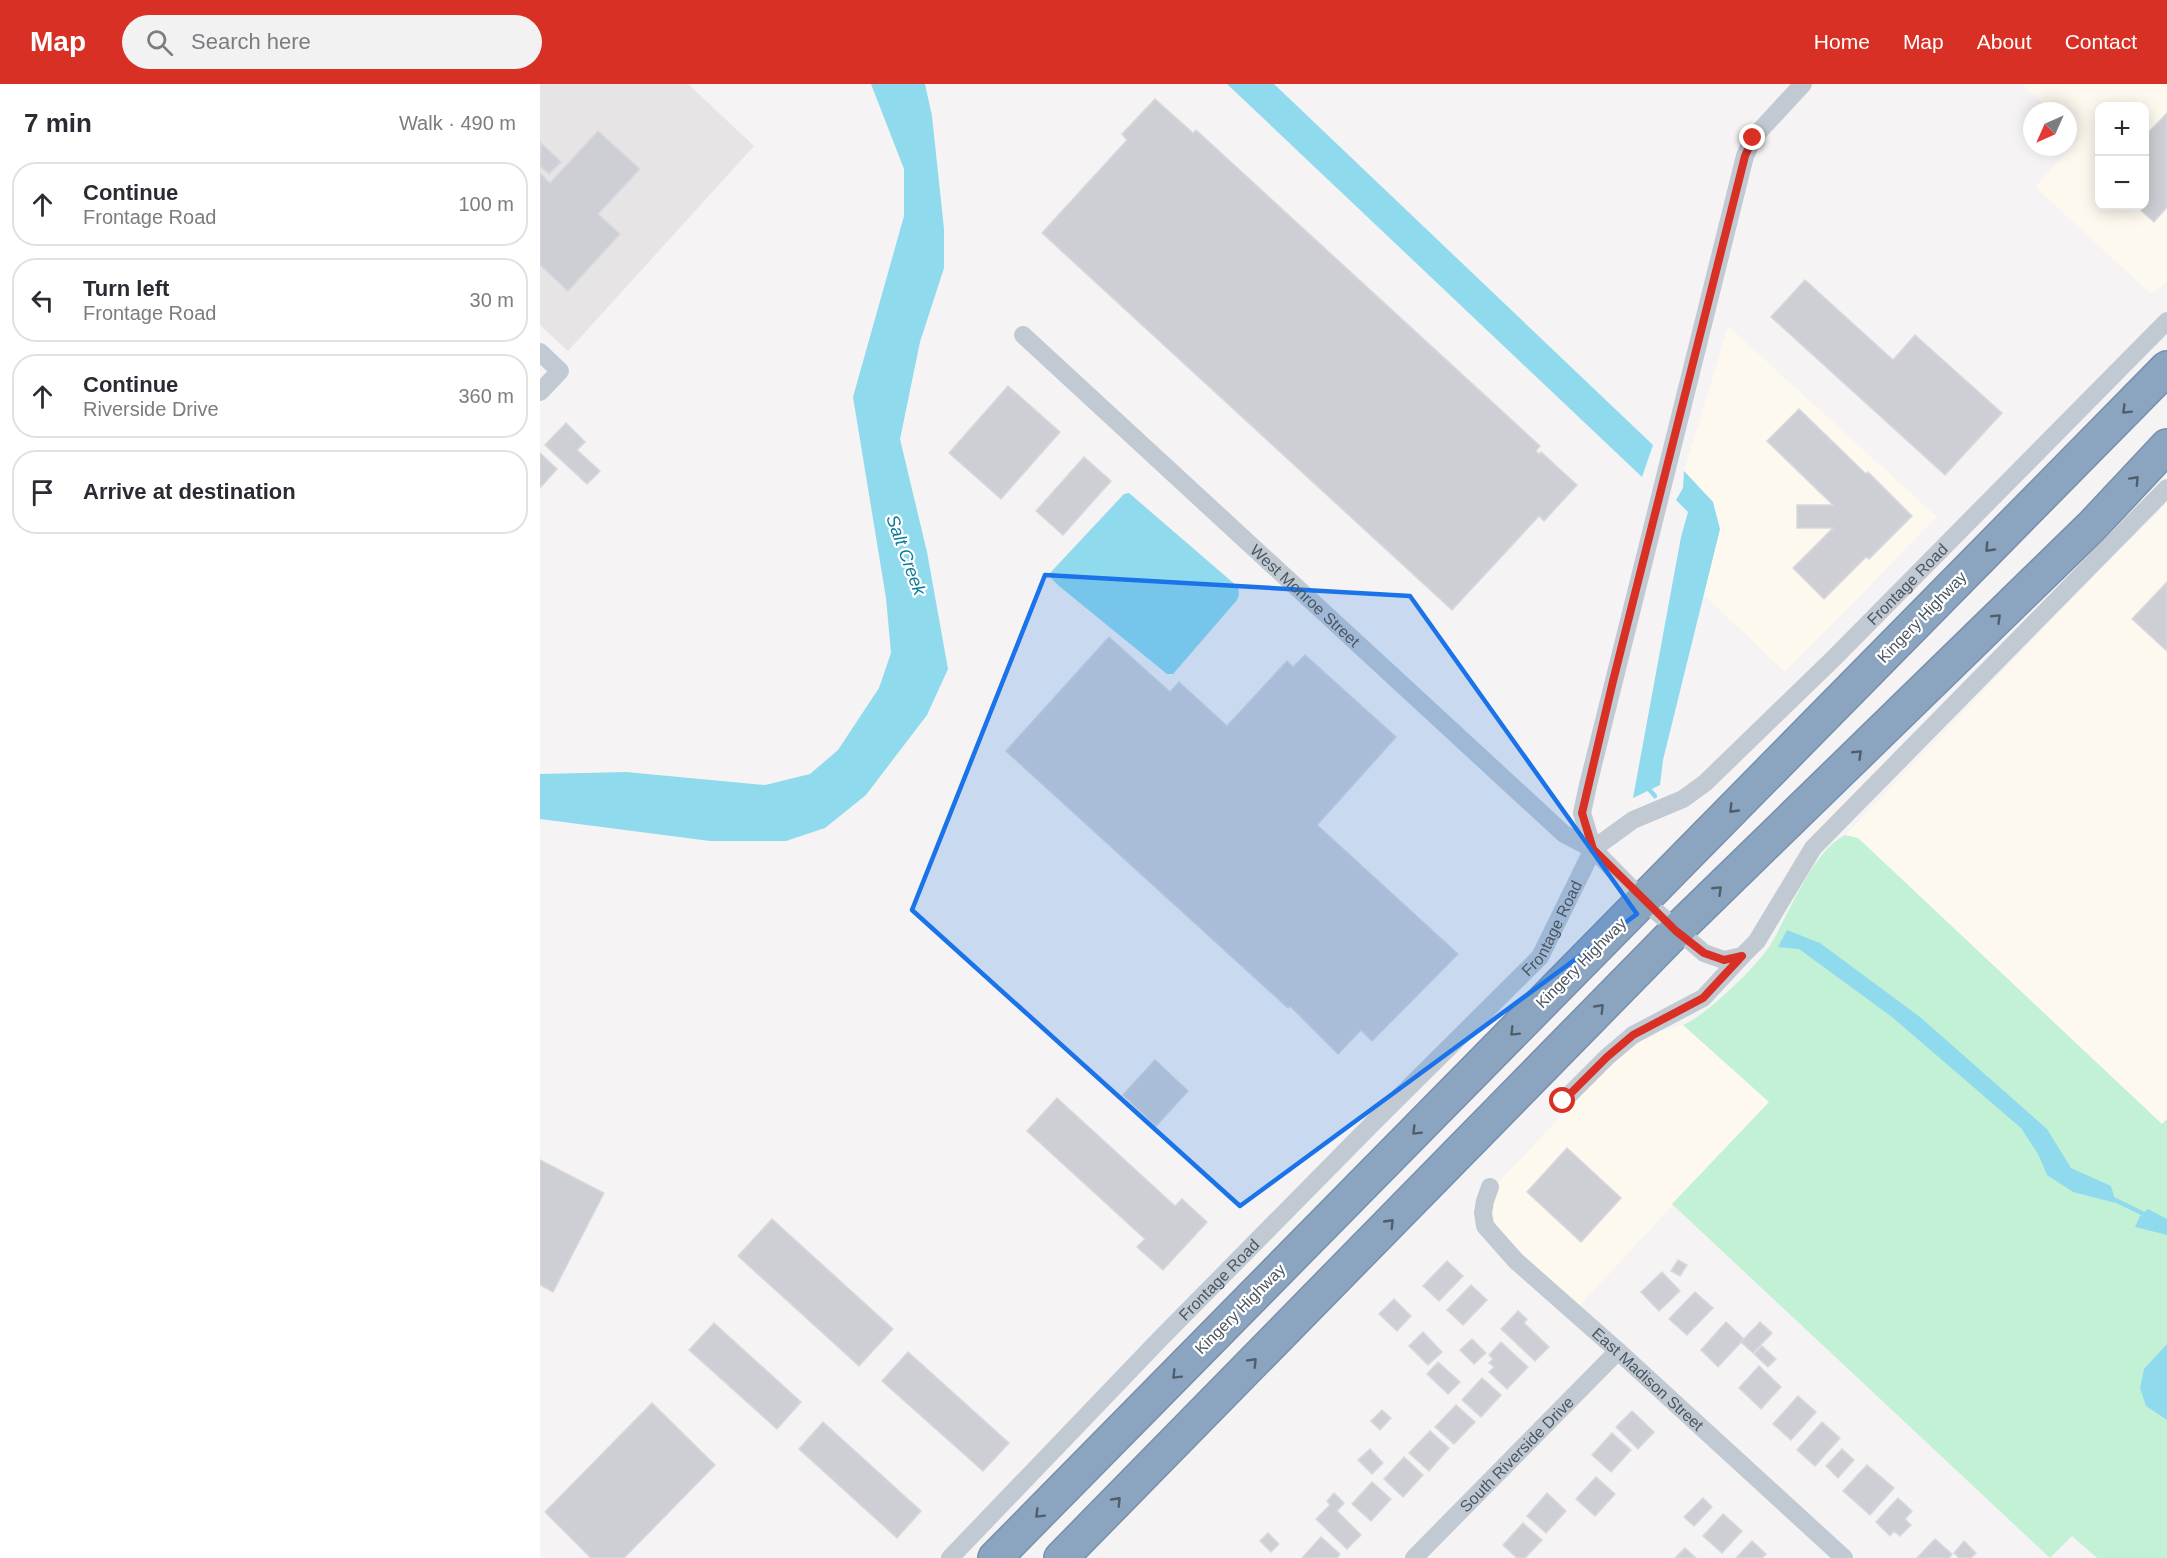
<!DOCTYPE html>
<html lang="en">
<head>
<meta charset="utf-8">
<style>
	body { margin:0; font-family:Helvetica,sans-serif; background:#f2f2f3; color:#2b2b33 }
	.controls { position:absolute; right:18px; top:18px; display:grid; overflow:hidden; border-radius:12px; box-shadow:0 3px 15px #0003 }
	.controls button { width:54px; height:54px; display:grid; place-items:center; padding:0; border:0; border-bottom:2px solid #e1e1e2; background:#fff; color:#2b2b33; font:30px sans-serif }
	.compass { position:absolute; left:1483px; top:18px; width:54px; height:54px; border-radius:50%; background:#fff; box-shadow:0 3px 15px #0003; rotate:225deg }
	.stop { position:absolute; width:18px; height:18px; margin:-14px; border:4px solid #d93025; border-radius:50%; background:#fff }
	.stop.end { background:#d93025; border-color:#fff; box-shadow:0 2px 6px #0008 }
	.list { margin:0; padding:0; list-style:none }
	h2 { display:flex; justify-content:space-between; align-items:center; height:78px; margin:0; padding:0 24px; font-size:26px }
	h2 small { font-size:20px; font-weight:400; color:#7c7c81 }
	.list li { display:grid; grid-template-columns:39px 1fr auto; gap:18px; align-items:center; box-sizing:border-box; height:84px; margin:0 12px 12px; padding:0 12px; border:2px solid #e1e1e2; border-radius:24px }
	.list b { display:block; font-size:22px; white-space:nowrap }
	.list p { margin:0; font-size:20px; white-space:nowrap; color:#7c7c81 }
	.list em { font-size:20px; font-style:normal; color:#7c7c81 }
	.icon { flex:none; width:33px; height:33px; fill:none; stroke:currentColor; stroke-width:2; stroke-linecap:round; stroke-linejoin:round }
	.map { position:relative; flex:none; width:1627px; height:1474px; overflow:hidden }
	header { display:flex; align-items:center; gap:36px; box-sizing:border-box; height:84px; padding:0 30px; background:#d93025; color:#fff }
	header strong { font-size:28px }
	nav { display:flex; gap:33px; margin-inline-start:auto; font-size:21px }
	.search { width:420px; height:54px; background:#f2f2f3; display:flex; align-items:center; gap:15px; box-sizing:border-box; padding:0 21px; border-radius:33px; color:#7c7c81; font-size:22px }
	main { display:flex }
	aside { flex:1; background:#fff }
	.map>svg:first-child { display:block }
</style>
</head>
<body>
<header>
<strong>Map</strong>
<div class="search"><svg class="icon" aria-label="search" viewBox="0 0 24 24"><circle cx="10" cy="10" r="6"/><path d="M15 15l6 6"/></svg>Search here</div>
<nav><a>Home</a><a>Map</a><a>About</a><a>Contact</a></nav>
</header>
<main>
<aside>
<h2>7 min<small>Walk · 490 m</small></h2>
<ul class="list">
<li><svg class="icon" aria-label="ahead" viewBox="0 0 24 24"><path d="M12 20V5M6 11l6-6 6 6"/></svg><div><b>Continue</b><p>Frontage Road</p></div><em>100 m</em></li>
<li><svg class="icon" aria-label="left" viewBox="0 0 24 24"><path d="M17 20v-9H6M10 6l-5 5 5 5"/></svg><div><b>Turn left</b><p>Frontage Road</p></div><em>30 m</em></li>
<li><svg class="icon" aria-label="ahead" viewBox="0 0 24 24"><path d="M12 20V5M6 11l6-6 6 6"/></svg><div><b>Continue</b><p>Riverside Drive</p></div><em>360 m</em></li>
<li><svg class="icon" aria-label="arrive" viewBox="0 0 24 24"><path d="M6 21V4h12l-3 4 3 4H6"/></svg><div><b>Arrive at destination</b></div></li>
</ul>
</aside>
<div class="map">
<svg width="1627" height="1474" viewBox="0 0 1627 1474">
	<rect width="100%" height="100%" fill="#f5f3f3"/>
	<g fill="#fdf9ef" fill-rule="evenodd">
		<path d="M1482 0H1627V198L1611 210 1495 103 1540 53 1528 43V27H1511ZM1560 22H1604V122H1560Z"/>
		<polygon points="1188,242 1397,433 1245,588 1164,511 1180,445 1173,418 1144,387"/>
		<polygon points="1627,419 1627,1035 1622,1040 1318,754 1305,751 1558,488"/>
		<polygon points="1143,941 1229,1018 1039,1222 958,1146 951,1129 955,1102 1082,968 1114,949"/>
	</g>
	<polygon fill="#e6e4e5" points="0,0 148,0 214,62 28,267 0,241"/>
	<path fill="#c3f1d5" d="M1305 751 1318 754 1622 1040 1627 1035V1474H1557L1532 1452 1510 1474 1132 1120 1229 1018 1143 941C1166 932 1218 881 1231 860 1250 828 1272 768 1305 751Z"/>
	<g fill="#90daee">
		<polygon points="331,0 385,0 392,32 404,145 404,184 380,258 360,355 387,468 408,585 387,631 326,711 285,744 246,757 170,757 0,735 0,690 86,688 225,701 270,690 298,666 339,604 351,569 346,514 313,313 364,132 364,85"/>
		<polygon points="687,0 734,0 1113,361 1102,393"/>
		<polygon points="1144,387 1173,418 1180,445 1123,676 1120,701 1093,714 1141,453 1148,428 1136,416 1143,404"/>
		<polygon points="589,409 698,503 699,510 697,516 633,590 627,590 519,502 511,494 510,489 584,410"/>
		<polygon points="1247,846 1280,859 1380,933 1507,1045 1531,1084 1571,1102 1576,1119 1533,1108 1507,1091 1498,1070 1481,1044 1352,933 1259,865 1238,863"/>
		<polygon points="1608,1125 1627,1135 1627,1151 1595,1143 1600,1132"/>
		<polygon points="1627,1260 1627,1336 1606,1322 1600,1304 1604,1285"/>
	</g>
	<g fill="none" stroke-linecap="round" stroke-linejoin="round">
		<g stroke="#90daee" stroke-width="4.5">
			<polyline points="1107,703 1115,712"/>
			<polyline points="1571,1114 1606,1131"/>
		</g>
	</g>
	<g fill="#cdcfd5" stroke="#d7d9de" stroke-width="1.5">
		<polygon points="615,15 653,49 656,46 1000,362 996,367 999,370 1001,368 1037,401 1004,437 999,432 912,526 502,149 587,56 582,50"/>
		<polygon points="1627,29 1627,123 1614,138 1596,122 1604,122 1604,53"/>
		<polygon points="58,47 100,85 58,130 80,150 28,207 0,181 0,89 10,99"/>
		<polygon points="1,59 21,78 9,90 0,82"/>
		<polygon points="1265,196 1353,276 1375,251 1462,329 1405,391 1231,233"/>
		<polygon points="468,302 520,348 461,415 409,369"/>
		<polygon points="1259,325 1326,390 1328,388 1372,432 1329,475 1326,473 1284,515 1253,484 1293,444 1257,444 1257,421 1293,421 1227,357"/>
		<polygon points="26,339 45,358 37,366 60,387 47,400 5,361"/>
		<polygon points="0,369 17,385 0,404"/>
		<polygon points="544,373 571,397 523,451 496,427"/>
		<polygon points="1627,498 1627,567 1592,535"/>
		<polygon points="569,553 630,608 639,598 687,642 747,577 753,583 765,571 856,653 777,741 918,870 832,957 821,946 798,970 750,922 748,924 466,667"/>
		<polygon points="615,976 648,1007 616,1042 583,1011"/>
		<polygon points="517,1014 635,1122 642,1115 667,1138 623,1186 597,1163 605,1155 487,1047"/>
		<polygon points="1027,1064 1081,1114 1041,1158 987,1108"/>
		<polygon points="0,1076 64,1109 13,1208 0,1201"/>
		<polygon points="232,1135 353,1245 319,1282 198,1172"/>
		<polygon points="1138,1176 1147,1181 1140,1192 1131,1187"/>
		<polygon points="907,1177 923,1192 899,1217 883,1202"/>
		<polygon points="1122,1188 1140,1207 1119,1227 1101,1208"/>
		<polygon points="931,1201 947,1216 923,1241 907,1226"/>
		<polygon points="1155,1208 1173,1224 1147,1251 1129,1235"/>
		<polygon points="854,1215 871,1232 857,1247 839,1230"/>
		<polygon points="978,1227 987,1235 984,1239 1009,1263 995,1277 961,1245"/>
		<polygon points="1186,1238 1204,1255 1178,1283 1161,1266"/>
		<polygon points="1220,1238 1232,1249 1213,1269 1201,1258"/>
		<polygon points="174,1239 261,1318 237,1345 149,1266"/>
		<polygon points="883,1248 902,1268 888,1281 869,1262"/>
		<polygon points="932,1255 946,1269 934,1280 920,1266"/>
		<polygon points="961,1258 988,1283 967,1305 949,1288 954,1283 949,1279 953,1275 949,1271"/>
		<polygon points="1222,1262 1236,1275 1228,1283 1214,1270"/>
		<polygon points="368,1268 469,1359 443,1387 342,1297"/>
		<polygon points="898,1278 920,1298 908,1310 887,1290"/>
		<polygon points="1219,1282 1241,1303 1221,1325 1199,1304"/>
		<polygon points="942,1294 961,1311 941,1333 922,1316"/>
		<polygon points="1258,1312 1276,1328 1251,1356 1233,1340"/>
		<polygon points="112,1319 175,1381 84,1474 51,1474 5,1428"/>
		<polygon points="916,1321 935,1338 914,1360 895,1343"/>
		<polygon points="842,1326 851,1334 840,1346 831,1337"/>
		<polygon points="1092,1327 1114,1348 1098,1365 1076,1343"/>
		<polygon points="283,1338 381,1427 357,1454 259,1365"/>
		<polygon points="1282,1338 1300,1354 1275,1382 1257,1366"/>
		<polygon points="890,1347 909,1364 889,1387 869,1369"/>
		<polygon points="1072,1349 1091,1366 1071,1388 1052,1371"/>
		<polygon points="830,1365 843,1379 832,1390 818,1376"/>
		<polygon points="1302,1365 1314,1376 1298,1394 1286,1382"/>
		<polygon points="864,1373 883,1391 863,1413 844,1395"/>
		<polygon points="1327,1381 1354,1404 1330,1431 1303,1407"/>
		<polygon points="1056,1393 1075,1410 1055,1432 1036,1415"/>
		<polygon points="832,1398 851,1415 831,1437 812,1420"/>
		<polygon points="794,1409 804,1419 797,1427 821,1451 807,1465 776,1435 790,1421 787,1417"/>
		<polygon points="1007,1409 1026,1427 1006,1449 987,1432"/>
		<polygon points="1163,1414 1172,1423 1154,1442 1144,1433"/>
		<polygon points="1358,1414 1372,1427 1365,1435 1371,1441 1360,1452 1354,1447 1350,1452 1336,1438"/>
		<polygon points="1183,1430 1202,1447 1182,1469 1163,1452"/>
		<polygon points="983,1439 1002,1456 985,1474 977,1474 963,1461"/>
		<polygon points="728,1449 739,1460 731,1468 720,1457"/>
		<polygon points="781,1453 800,1470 797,1474 762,1474"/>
		<polygon points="1395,1455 1412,1470 1409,1474 1377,1474"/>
		<polygon points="1212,1457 1226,1470 1222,1474 1196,1474"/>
		<polygon points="1424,1457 1436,1469 1431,1474 1419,1474 1414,1469"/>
		<polygon points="1145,1464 1156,1474 1135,1474"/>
	</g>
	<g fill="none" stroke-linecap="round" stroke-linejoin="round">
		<defs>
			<g id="highway">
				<polyline points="455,1474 1627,284"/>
				<polyline points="521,1474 1136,847 1552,442 1627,362"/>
			</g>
		</defs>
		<use href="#highway" stroke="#7690ad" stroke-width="36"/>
		<g stroke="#c1cad2" stroke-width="18">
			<polyline points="1263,0 1213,54 1205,72 1048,701 1042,729 1053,765 1103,816 1164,869 1184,876 1202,872 1217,857 1273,764 1627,404"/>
			<path id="s1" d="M483 251 1024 750 1053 765"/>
			<polyline points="0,268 20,287 0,308"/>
			<polyline points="1023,1017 1067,973 1093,951 1163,914 1202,872"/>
			<path id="s2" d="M950 1103 945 1117 943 1129 945 1142 976 1177 1078 1267 1304 1474"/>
			<path id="s3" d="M410 1474 620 1255 832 1040 1000 873 1053 765 1093 736 1143 715 1165 699 1293 575 1627 237"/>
			<path id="s4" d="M874 1474 1078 1267"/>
		</g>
		<use href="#highway" stroke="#8ba5c1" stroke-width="33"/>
	</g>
	<defs><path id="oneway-chevron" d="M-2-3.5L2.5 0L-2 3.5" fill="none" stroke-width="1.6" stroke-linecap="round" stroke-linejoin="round" transform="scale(1.5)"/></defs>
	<g stroke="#505e6b">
		<use href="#oneway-chevron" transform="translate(1586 326) rotate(135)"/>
		<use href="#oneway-chevron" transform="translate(1595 396) rotate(-47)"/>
		<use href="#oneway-chevron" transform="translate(1449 464) rotate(134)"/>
		<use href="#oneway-chevron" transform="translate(1457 534) rotate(-44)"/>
		<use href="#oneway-chevron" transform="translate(1318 670) rotate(-44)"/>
		<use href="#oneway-chevron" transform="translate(1193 725) rotate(134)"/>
		<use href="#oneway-chevron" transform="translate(1178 806) rotate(-44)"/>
		<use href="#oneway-chevron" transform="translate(1060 924) rotate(-46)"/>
		<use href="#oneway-chevron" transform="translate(974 948) rotate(135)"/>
		<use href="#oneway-chevron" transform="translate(876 1047) rotate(135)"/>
		<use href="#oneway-chevron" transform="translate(850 1139) rotate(-46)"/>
		<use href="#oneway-chevron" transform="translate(713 1278) rotate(-46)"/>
		<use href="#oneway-chevron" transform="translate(636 1291) rotate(135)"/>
		<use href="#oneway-chevron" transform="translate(577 1417) rotate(-46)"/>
		<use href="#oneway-chevron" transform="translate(499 1430) rotate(135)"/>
	</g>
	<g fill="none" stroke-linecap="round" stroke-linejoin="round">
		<polyline stroke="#d93025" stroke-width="8" points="1023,1017 1067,973 1093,951 1163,914 1202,872 1184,876 1164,869 1136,847 1053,765 1042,729 1073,597 1205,72 1213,54"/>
	</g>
	<path fill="#1a73e8" fill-opacity="0.2" stroke="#1a73e8" stroke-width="4.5" stroke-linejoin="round" d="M505 491 870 512 1097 830 700 1122 372 826Z"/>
	<g text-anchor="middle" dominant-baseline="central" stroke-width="4.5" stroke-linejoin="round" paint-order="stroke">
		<g font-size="16" fill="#4a5661" stroke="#fff">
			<text stroke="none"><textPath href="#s3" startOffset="1377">Frontage Road</textPath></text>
			<text stroke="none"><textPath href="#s1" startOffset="384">West Monroe Street</textPath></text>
			<text transform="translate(1382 533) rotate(-46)">Kingery Highway</text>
			<text stroke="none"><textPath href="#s3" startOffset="873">Frontage Road</textPath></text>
			<text transform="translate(1041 879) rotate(-45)">Kingery Highway</text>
			<text stroke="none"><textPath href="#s3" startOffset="387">Frontage Road</textPath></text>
			<text transform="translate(700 1225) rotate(-45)">Kingery Highway</text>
			<text stroke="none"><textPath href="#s2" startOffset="264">East Madison Street</textPath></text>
			<text stroke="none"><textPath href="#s4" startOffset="146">South Riverside Drive</textPath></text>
		</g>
		<g font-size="18" font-style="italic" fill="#0c7c9b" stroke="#fff">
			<text transform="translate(366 471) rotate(70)">Salt Creek</text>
		</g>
	</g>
</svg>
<div class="controls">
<button>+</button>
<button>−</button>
</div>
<svg class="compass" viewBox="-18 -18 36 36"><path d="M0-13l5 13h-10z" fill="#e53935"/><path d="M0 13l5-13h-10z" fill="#7c7c81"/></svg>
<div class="stop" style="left:1023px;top:1017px"></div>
<div class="stop end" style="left:1213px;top:54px"></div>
</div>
</main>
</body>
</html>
